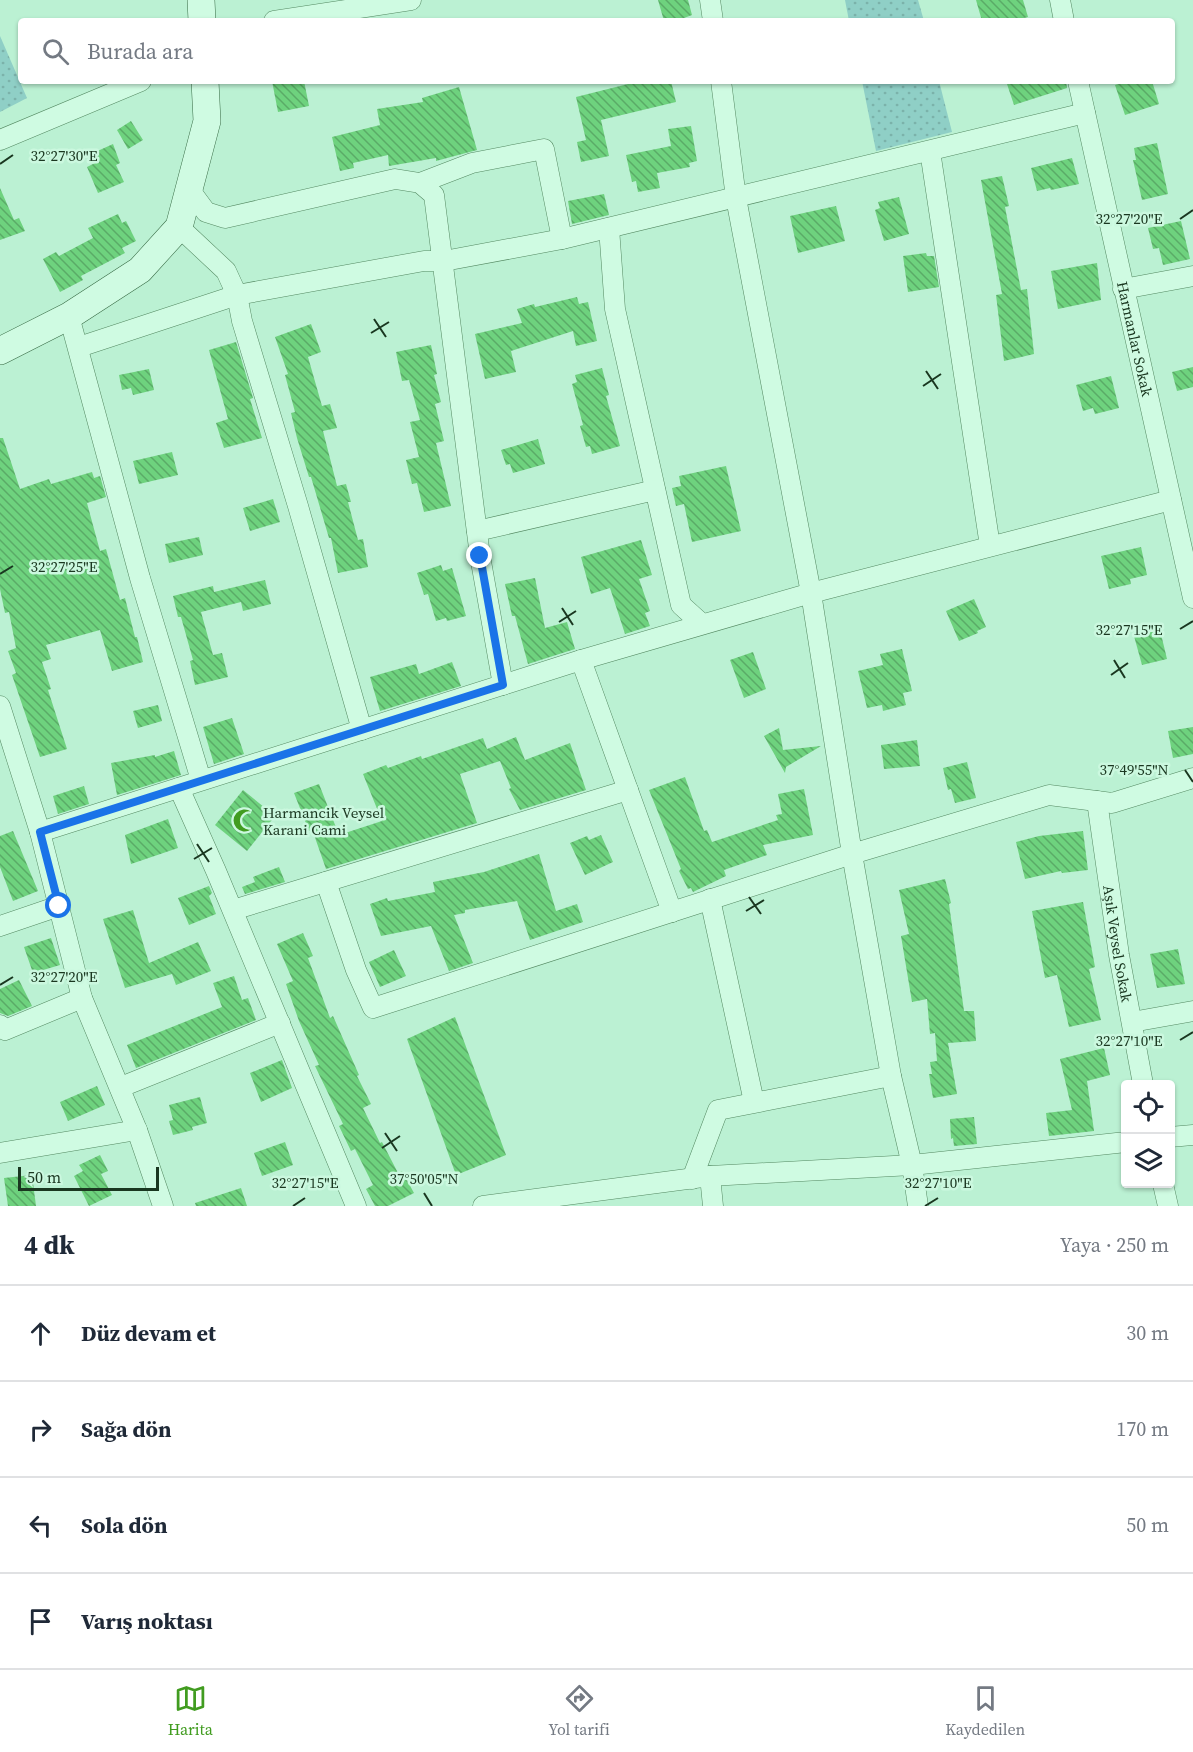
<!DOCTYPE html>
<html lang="tr">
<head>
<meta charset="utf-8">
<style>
	body { margin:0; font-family:"Source Serif 4",serif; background:#f2f2f3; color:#1f2937 }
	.controls { position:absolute; right:18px; bottom:18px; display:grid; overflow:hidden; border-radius:6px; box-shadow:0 2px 4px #0004 }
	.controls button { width:54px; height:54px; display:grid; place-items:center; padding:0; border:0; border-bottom:2px solid #e0e1e3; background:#fff; color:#1f2937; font:30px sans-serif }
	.scale { position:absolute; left:18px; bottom:15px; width:141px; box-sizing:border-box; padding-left:6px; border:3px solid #1a3720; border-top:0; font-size:16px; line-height:21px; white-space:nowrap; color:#1a3720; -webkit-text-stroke:4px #cbf8df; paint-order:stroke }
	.stop { position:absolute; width:18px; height:18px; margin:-14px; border:4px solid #1a73e8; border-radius:50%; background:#fff }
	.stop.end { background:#1a73e8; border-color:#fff; box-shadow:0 2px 6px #0008 }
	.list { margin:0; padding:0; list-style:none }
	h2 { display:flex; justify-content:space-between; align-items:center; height:78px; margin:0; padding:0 24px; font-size:26px }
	h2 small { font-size:20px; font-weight:400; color:#747a83 }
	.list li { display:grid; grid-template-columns:39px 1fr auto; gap:18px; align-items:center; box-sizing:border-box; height:96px; padding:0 24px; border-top:2px solid #e0e1e3 }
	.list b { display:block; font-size:22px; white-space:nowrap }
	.list em { font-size:20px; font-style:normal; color:#747a83 }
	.icon { flex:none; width:33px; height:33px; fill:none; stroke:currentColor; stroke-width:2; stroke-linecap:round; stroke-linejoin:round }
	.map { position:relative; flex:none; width:1193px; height:1206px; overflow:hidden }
	.search { position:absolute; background:#fff; box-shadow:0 2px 4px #0004; left:18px; right:18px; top:18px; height:66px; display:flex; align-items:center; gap:15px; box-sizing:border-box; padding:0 21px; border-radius:6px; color:#747a83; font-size:22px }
	.sheet { height:462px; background:#fff }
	nav { display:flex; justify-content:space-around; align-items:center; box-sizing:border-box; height:84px; border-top:2px solid #e0e1e3; background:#fff; font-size:16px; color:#747a83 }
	nav a { display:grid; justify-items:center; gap:3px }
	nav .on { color:#419c20 }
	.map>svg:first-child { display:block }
</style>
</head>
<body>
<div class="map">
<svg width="1193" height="1206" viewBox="0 0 1193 1206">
	<defs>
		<pattern id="park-dots" width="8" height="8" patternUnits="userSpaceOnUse" patternTransform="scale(1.5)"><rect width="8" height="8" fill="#8fcfc6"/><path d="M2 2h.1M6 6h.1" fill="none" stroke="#7bb2aa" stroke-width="1.8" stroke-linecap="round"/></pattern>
		<pattern id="building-back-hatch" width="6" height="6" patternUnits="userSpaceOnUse" patternTransform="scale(1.5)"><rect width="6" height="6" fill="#6ed27e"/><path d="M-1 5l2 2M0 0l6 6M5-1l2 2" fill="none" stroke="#5aab67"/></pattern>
	</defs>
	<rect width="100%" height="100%" fill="#bbf1d3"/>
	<g fill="url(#park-dots)">
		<polygon points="845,0 918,0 924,21 849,21"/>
		<polygon points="0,36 27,98 0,112"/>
		<polygon points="862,81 939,81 952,132 876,151"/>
	</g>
	<g fill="url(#building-back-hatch)">
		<polygon points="658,0 688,0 692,15 684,18 685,21 664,21"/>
		<polygon points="976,0 1023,0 1028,17 1012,21 982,21"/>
		<polygon points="272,81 304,81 309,106 278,112"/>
		<polygon points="640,81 671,81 676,102 601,120 609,156 581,162 577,142 586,140 576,97"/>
		<polygon points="1006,81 1066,81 1067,88 1014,105"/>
		<polygon points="1128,81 1152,81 1159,104 1125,115 1115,85"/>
		<polygon points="459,87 477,150 436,161 436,158 389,166 388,155 353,163 354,168 340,171 332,137 380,125 377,109 423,102 422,98"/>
		<polygon points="131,121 143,140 128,149 117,130"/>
		<polygon points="691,126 697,161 689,163 690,167 657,173 660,188 638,192 636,181 632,182 626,155 671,146 668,129"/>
		<polygon points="1157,143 1168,194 1142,200 1133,160 1136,160 1134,148"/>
		<polygon points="113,144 120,163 116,165 124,182 98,193 87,167 95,163 91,154"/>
		<polygon points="1072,158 1079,184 1051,190 1050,188 1037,191 1031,168"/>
		<polygon points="1002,176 1009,206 1005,207 1021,290 1027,289 1034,354 1004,361 996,295 1002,294 981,180"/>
		<polygon points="0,188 14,220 19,218 25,231 0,240"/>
		<polygon points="604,194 609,215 572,224 568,201"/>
		<polygon points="899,197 909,234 884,241 875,210 880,208 878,202"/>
		<polygon points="836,206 845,241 798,253 790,216"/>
		<polygon points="118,214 122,223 126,221 136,241 122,248 125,253 81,276 83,280 60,292 43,259 56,252 59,256 93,238 88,228"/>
		<polygon points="1181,221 1190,259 1163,265 1159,248 1153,249 1148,228"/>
		<polygon points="926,253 927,256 934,256 939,287 908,292 903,256"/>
		<polygon points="1097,263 1101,300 1058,309 1051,271"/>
		<polygon points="577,297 579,304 588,302 597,341 576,346 573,331 511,351 516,372 485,379 475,334 522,323 517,309 534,304 535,307"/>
		<polygon points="311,324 321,352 308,357 322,406 330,404 337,428 323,431 337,486 346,484 351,502 348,502 358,540 363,539 368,567 338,573 331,538 329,538 311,477 309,477 297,438 291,413 295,412 285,375 288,374 275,337"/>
		<polygon points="236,342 253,398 250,399 262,438 224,448 216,423 228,419 209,350"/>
		<polygon points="431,345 437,374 434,375 441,402 435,404 444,441 436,443 451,506 424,512 417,483 412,484 406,460 419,457 410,422 420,420 409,380 402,381 396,352"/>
		<polygon points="1193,367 1193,387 1177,391 1172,372"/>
		<polygon points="602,368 609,395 606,396 620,446 592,454 590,446 586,447 580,426 583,425 572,384 577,382 575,375"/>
		<polygon points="149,369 154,390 133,395 131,388 122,390 119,375"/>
		<polygon points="1111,376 1119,408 1095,414 1093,408 1083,411 1076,385"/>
		<polygon points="0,438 3,438 20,489 49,479 51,484 92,472 94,478 100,476 106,497 87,503 100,551 106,549 120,600 125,598 135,637 137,637 143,662 112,671 100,630 46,645 51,659 42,662 51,689 48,690 67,749 40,757 12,675 16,673 8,651 16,648 9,612 5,613 0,589"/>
		<polygon points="538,439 545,464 513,473 510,464 506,465 501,450"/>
		<polygon points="172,452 178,475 139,484 133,461"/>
		<polygon points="726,466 741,531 692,542 684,504 676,506 672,488 681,486 679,476"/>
		<polygon points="273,499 280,522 250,531 243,508"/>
		<polygon points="199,537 203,555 169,563 165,544"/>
		<polygon points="641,540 652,575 639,579 650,611 645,613 650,626 625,634 610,588 591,594 581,557"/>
		<polygon points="1141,547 1147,575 1130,579 1131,584 1109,589 1101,556"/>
		<polygon points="441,565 443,571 452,568 466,616 447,621 446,618 436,621 428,594 424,595 417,573"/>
		<polygon points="535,578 545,628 567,622 575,649 528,664 515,616 512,616 505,584"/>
		<polygon points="265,580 271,604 243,611 241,602 201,612 213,655 222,653 228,677 195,685 190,661 193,660 181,617 178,617 173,596 213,586 214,592"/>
		<polygon points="974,599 986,627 977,631 978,633 959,641 946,611"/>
		<polygon points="1160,630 1167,659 1142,665 1134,636"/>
		<polygon points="902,649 912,691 903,693 906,705 883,711 882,705 867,708 858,671 883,665 880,654"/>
		<polygon points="753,652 766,689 744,698 730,660"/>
		<polygon points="452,662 461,686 380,711 370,677 416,664 419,674"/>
		<polygon points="158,705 162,721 138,728 133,711"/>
		<polygon points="232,718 244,754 214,764 203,727"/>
		<polygon points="1193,727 1193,754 1173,758 1168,731"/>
		<polygon points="779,728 783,750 821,746 786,767 785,773 764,736"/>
		<polygon points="516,737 525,760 570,743 586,790 520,810 509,789 511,788 500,761 460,774 477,823 326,869 312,829 309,831 294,793 319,784 339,835 382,821 363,774 386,765 388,768 421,756 422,759 483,738 487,749"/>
		<polygon points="917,740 920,766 884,769 881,745"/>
		<polygon points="174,751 181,775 117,795 111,763 155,755 155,757"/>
		<polygon points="967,762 976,798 955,803 951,789 948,790 943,768"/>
		<polygon points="685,777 704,831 707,830 712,842 778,820 776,815 782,814 778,794 804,789 813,835 763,845 767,855 724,870 726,876 693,892 691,888 688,889 679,871 681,869 649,790"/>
		<polygon points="84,786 89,804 58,814 53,796"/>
		<polygon points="243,790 275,816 247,851 215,825"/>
		<polygon points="168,819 178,848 131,864 125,835"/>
		<polygon points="13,831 38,891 13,901 0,867 0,836"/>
		<polygon points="1083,831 1088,870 1062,873 1061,871 1025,879 1016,842 1039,836"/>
		<polygon points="601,835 613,862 585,875 570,843 587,836 589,840"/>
		<polygon points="539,854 556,911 577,904 583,922 530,940 517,901 465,910 465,913 454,915 473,963 449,971 431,926 381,936 370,904 387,898 388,901 435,892 433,882 484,872"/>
		<polygon points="279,867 285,882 245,894 242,887 255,882 253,877"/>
		<polygon points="945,879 951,903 949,904 964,1011 974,1011 976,1041 948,1043 957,1094 933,1098 929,1074 932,1074 930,1062 937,1061 935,1033 930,1034 927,999 912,1002 901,936 909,934 899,890"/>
		<polygon points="209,886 212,893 209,896 216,914 189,925 178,898"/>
		<polygon points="1083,902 1095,967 1089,969 1101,1020 1069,1027 1057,975 1045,978 1032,911"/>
		<polygon points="133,910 149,963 198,942 211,971 176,985 172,974 125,988 103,919"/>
		<polygon points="303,933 313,956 308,958 330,1018 333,1016 359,1075 357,1076 371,1104 363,1108 380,1143 382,1142 398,1173 402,1171 414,1193 388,1206 375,1206 366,1189 373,1185 355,1149 351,1151 339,1126 343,1124 315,1066 319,1065 299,1021 286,984 293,981 277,944"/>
		<polygon points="51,938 60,965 33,973 24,947"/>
		<polygon points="1178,949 1185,984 1157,988 1150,954"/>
		<polygon points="394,950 406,976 380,987 369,962"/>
		<polygon points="234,976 242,1000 248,998 256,1020 136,1068 127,1045 222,1007 213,983"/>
		<polygon points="19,980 32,1006 8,1016 0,1013 0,989"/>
		<polygon points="455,1017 506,1155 456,1175 407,1039"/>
		<polygon points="1104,1048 1110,1075 1087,1081 1094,1131 1049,1136 1046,1113 1072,1110 1060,1059"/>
		<polygon points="282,1060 292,1088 261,1102 250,1073"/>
		<polygon points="97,1086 105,1105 68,1121 60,1102"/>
		<polygon points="200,1097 207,1123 192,1127 193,1130 173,1135 169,1121 173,1120 169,1105"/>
		<polygon points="974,1117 977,1144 954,1146 953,1138 951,1139 950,1119"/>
		<polygon points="285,1142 293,1165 262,1176 254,1153"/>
		<polygon points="100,1155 108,1171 101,1174 112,1195 89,1206 74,1176 83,1171 79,1165"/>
		<polygon points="32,1175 36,1206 8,1206 4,1178"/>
		<polygon points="241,1188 247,1206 196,1206 195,1203"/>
	</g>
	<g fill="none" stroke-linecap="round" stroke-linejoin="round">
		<defs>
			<g id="street">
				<polyline points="710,0 713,21"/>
				<polyline points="1060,0 1064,21"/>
				<polyline points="274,21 411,0"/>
				<polyline points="721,81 736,198 811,593 852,854 891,1076 912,1165 918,1206"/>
				<path id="s1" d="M1078 81 1193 598"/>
				<polyline points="0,140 141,81"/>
				<polyline points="930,151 990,546"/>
				<polyline points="420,183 472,163 544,149 562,239"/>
				<polyline points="189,189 206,212 225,218 395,179 420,183 434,195 480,556 503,685"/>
				<polyline points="179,227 226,271 237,295 242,321 298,506 362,730"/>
				<polyline points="609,228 615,309 681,605 702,624"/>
				<polyline points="1123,289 1193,276"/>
				<polyline points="69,316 140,578 201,780"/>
				<polyline points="79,347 237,295 424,261 444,261 562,239 1085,113"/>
				<polyline points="477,531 655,490"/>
				<polyline points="581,660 672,912"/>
				<polyline points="0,706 40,832 82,998 137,1130 163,1206"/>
				<polyline points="179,788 216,871 356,1206"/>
				<path id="s2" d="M1097 801 1119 955 1143 1084"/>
				<polyline points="40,832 581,660 811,593 1171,500"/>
				<polyline points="326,882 356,970 373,1008 852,854 1049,795 1112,803 1193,778"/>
				<polyline points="710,899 754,1102"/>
				<polyline points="233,910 628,790"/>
				<polyline points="0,926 59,906"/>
				<polyline points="1132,1022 1193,1011"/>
				<polyline points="0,1025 5,1030 82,998"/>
				<polyline points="121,1087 280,1023"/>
				<polyline points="1170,1137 1193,1135"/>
				<polyline points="0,1153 137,1130"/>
				<polyline points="710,1176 912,1165 1126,1142"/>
				<polyline points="692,1179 718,1110 891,1076"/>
				<polyline points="1163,1184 1168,1206"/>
				<polyline points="483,1206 710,1176 713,1206"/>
			</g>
			<g id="secondary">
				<polyline points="201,0 202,21"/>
				<polyline points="0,351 69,316 140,270 179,227 207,121 205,81"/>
			</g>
		</defs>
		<use href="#street" stroke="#548962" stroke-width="21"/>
		<use href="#secondary" stroke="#376a44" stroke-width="28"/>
		<use href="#street" stroke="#cffbe2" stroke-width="20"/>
		<use href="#secondary" stroke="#cffbe2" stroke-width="27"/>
	</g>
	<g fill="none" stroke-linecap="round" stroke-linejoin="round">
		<polyline stroke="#1a73e8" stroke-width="8" points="59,906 40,832 503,685 480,556"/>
	</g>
	<path fill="none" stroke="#1a3720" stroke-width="2" d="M0 164 13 155M1180 219 1193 210M374 319 386 337M371 333 389 322M926 371 938 389M923 386 941 374M0 574 13 566M562 608 573 625M559 622 576 611M1180 629 1193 621M1114 660 1125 678M1111 675 1128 663M1185 770 1193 782M197 844 209 862M194 859 212 848M749 897 761 914M746 911 764 900M0 985 13 977M1180 1040 1193 1032M385 1133 397 1151M382 1148 400 1136M424 1193 432 1206M293 1206 305 1198M925 1206 938 1198"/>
	<defs>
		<symbol id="mosque-bare" viewBox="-9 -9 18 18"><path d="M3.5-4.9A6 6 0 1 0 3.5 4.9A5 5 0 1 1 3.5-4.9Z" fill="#419c20" stroke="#cbf8df" stroke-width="2.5" paint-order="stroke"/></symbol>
	</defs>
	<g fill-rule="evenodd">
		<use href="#mosque-bare" x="228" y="804" width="33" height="33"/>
	</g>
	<g text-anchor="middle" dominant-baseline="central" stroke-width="5" stroke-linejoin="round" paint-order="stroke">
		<g font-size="15" fill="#1a3720" stroke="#cbf8df">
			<text stroke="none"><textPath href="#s1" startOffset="264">Harmanlar Sokak</textPath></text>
			<text stroke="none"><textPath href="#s2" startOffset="144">Aşık Veysel Sokak</textPath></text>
		</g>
		<g font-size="15" fill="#1a3720" stroke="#cbf8df" text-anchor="start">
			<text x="263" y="812">Harmancik Veysel<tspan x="263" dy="17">Karani Cami</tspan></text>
		</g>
	</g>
	<g font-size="15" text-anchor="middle" fill="#1a3720" stroke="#cbf8df" stroke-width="5" stroke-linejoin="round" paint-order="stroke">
		<text x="64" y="161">32°27'30"E</text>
		<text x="1129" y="224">32°27'20"E</text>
		<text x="64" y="572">32°27'25"E</text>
		<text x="1129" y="635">32°27'15"E</text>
		<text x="1134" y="775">37°49'55"N</text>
		<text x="64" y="982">32°27'20"E</text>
		<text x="1129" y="1046">32°27'10"E</text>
		<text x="424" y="1184">37°50'05"N</text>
		<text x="305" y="1188">32°27'15"E</text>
		<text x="938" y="1188">32°27'10"E</text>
	</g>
</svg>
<div class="controls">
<button><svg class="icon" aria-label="locate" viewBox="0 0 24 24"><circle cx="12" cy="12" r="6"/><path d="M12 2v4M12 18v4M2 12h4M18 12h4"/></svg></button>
<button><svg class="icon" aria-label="layers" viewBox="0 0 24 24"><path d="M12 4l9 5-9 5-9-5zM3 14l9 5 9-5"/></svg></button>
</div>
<div class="scale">50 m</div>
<div class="stop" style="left:59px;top:906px"></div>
<div class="stop end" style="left:480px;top:556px"></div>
<div class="search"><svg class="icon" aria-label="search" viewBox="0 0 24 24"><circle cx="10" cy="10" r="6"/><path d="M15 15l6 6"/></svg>Burada ara</div>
</div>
<section class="sheet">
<h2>4 dk<small>Yaya · 250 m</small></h2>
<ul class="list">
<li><svg class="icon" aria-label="ahead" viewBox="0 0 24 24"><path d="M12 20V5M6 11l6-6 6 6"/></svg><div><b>Düz devam et</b></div><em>30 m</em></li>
<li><svg class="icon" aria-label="right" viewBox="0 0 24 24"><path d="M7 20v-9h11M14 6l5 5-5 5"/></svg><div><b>Sağa dön</b></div><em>170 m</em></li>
<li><svg class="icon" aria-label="left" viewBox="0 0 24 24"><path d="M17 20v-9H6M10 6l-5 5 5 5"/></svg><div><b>Sola dön</b></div><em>50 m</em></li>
<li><svg class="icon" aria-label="arrive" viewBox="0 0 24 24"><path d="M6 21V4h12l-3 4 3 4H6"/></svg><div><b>Varış noktası</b></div></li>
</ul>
</section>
<nav>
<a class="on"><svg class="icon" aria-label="map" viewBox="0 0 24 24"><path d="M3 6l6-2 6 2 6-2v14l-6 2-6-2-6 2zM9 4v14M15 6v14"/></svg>Harita</a>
<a><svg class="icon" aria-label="directions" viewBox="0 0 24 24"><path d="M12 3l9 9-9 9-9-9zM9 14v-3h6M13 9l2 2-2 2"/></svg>Yol tarifi</a>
<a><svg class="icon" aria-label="saved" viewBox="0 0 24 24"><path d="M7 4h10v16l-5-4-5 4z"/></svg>Kaydedilen</a>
</nav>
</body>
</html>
